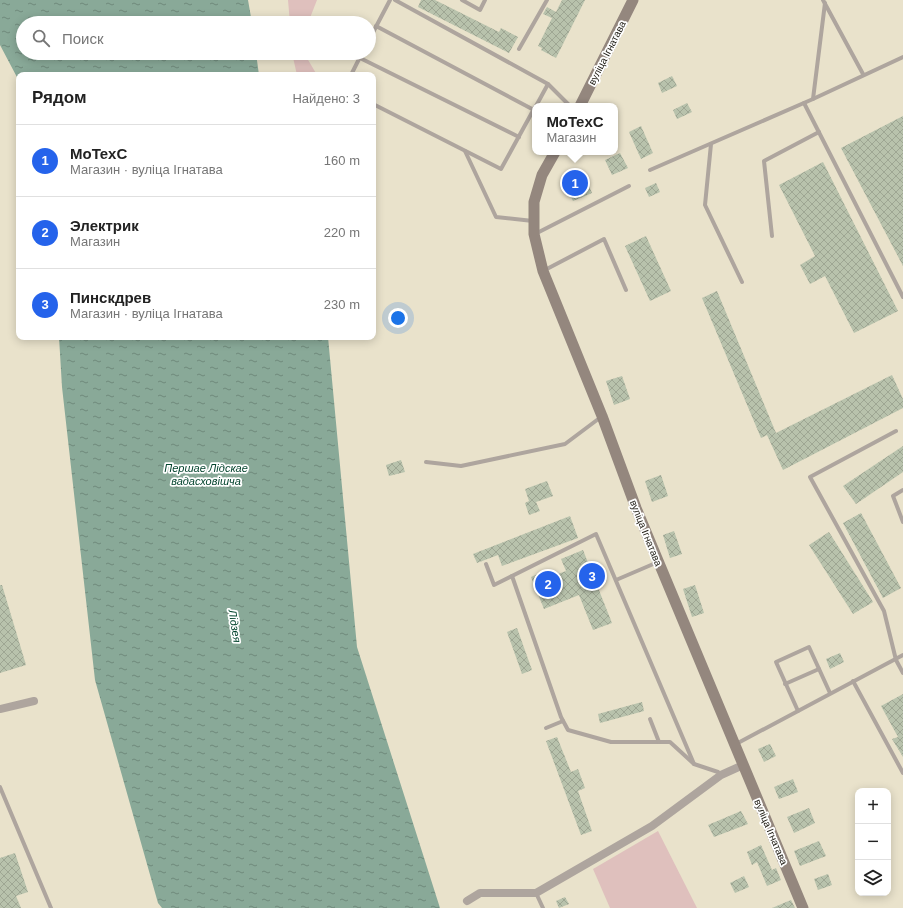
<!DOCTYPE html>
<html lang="ru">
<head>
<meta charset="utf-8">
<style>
	body { margin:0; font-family:Helvetica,sans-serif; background:#f6f6f6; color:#222 }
	.controls { position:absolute; right:12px; bottom:12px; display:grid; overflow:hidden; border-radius:8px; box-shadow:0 2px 10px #0003 }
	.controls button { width:36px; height:36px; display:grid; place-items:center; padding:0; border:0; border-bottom:1px solid #e0e0e0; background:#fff; color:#222; font:20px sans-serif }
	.you { position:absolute; left:398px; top:318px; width:14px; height:14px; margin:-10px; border:3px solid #fff; border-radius:50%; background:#1a73e8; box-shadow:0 0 0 6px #1a73e833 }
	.badge { display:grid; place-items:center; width:26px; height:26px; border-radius:50%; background:#2563eb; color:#fff; font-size:13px; font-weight:700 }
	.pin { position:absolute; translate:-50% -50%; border:2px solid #fff; box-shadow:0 1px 4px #0006 }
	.popup { position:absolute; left:532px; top:103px; width:86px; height:52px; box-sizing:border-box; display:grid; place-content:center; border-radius:8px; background:#fff; filter:drop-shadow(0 1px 3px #0005); font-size:13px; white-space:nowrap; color:#767676 }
	.popup b { font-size:15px; color:#222 }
	.popup::after { content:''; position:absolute; left:50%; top:100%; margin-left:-8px; border:8px solid transparent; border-top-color:#fff }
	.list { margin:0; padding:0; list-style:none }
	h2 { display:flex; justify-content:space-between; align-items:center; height:52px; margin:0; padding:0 16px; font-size:17px }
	h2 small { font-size:13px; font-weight:400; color:#767676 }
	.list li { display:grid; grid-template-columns:26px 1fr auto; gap:12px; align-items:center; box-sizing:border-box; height:72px; padding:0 16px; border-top:1px solid #e0e0e0 }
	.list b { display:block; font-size:15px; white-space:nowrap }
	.list p { margin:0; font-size:13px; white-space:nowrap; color:#767676 }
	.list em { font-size:13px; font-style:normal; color:#767676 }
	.icon { flex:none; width:22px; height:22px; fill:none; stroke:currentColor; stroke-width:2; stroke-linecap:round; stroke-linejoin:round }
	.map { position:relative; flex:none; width:903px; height:908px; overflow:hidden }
	.search { position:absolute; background:#fff; box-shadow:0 2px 10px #0003; left:16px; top:16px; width:360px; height:44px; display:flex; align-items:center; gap:10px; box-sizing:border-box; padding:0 14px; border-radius:22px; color:#767676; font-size:15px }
	.panel { position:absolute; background:#fff; box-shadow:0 2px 10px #0003; left:16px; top:72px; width:360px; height:268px; border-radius:8px }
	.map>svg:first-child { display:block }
</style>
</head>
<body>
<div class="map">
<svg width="903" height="908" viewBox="0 0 903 908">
	<defs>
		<pattern id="water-ripples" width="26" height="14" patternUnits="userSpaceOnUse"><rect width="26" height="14" fill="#89a998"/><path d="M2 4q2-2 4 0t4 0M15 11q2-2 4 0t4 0" fill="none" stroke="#6f897b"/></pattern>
		<pattern id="building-cross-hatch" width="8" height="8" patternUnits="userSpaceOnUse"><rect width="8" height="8" fill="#b8c2ac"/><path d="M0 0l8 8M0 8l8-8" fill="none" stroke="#9ea693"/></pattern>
	</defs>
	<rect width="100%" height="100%" fill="#e9e2cb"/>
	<g fill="#dfc0bd">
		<polygon points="288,0 317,0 308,23 290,23"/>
		<polygon points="292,53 304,53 317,75 297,75"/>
		<polygon points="658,831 697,908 610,908 593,869"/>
	</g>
	<g fill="url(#water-ripples)">
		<polygon points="0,0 248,0 252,23 23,23 23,53 256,53 259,75 19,75 19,81 0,45"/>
		<polygon points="59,337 328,337 357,647 440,908 162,908 158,903 95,680 62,387"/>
	</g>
	<g fill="url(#building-cross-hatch)">
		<polygon points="421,0 435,0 499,32 501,28 518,37 509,53 418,7"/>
		<polygon points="562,0 585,0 556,58 541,50 542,48 538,46 552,18 543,14 547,7 556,12"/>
		<polygon points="672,76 677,86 662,93 658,83"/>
		<polygon points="687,103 692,112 677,119 673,110"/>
		<polygon points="903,116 903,266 841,148"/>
		<polygon points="641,126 653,153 641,159 629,132"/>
		<polygon points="620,153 628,168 612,175 605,160"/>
		<polygon points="823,162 898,311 854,333 825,276 810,284 800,265 815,256 779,185"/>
		<polygon points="584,175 592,193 573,201 565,184"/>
		<polygon points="656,183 660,192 649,197 645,188"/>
		<polygon points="646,236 671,291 650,301 625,246"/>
		<polygon points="717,291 776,433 892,375 903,399 903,408 783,470 767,435 761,438 702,298"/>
		<polygon points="622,376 630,399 614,405 606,381"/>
		<polygon points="903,446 903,472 856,504 843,486"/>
		<polygon points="401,460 405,472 389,476 386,465"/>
		<polygon points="661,475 668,496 652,502 645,481"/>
		<polygon points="547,481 553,496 536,502 540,511 529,515 525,503 529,501 525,489"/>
		<polygon points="861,513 901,588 883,598 843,523"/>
		<polygon points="570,516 578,538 502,566 498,555 477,563 473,554"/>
		<polygon points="674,531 682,554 670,558 663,535"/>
		<polygon points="829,532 873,602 853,614 809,545"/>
		<polygon points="583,550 612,623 593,630 579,595 544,609 531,577 542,572 545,579 566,571 561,559"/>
		<polygon points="0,585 2,585 26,665 0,673"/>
		<polygon points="695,585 704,613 692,617 683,589"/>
		<polygon points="517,628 532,670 522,674 507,632"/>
		<polygon points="840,653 844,662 830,669 826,659"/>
		<polygon points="903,694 903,757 892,739 898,737 881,706"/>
		<polygon points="642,702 644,711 600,723 598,714"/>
		<polygon points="557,737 571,772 578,769 585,788 578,791 592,831 581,835 546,741"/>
		<polygon points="770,744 776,756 764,762 758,749"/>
		<polygon points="793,779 798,792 779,799 774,787"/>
		<polygon points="809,808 815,823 794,833 787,817"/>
		<polygon points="741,811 748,824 714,837 708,825"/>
		<polygon points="819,841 826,856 800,866 794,851"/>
		<polygon points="761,845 772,870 776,868 781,880 767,886 757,862 752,865 747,852"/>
		<polygon points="15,853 28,892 16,896 21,908 0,908 0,858"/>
		<polygon points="828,874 832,885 818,890 814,879"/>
		<polygon points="744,876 749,887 735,893 730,883"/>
		<polygon points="565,897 569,904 559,908 556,901"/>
		<polygon points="791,900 795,908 772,908"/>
	</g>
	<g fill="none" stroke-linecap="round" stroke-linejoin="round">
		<g stroke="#aea59e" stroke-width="4">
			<polyline points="395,0 548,84 570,106"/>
			<polyline points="462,0 480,10 485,0"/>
			<polyline points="823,0 863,74"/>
			<polyline points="376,26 534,110"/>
			<polyline points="369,40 390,0"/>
			<polyline points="519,49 547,0"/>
			<polyline points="360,58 519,137"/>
			<polyline points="351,75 362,53"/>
			<polyline points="813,99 825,3"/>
			<polyline points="804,103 903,297"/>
			<polyline points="373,104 501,169 535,107"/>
			<polyline points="536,106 548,84"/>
			<polyline points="711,144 705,205 742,282"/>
			<polyline points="465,151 496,217 533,221"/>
			<polyline points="650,170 813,99 903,57"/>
			<polyline points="535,234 629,186"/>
			<polyline points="772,236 764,161 819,132"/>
			<polyline points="543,271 604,239 626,290"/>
			<polyline points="896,431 810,477 884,611 896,660 903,673"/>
			<polyline points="426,462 461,466 565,444 601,417"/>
			<polyline points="903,490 893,496 903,522"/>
			<polyline points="486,564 494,585 596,534 694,764"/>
			<polyline points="512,576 561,717 568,730 611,742 670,742 694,764 718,772 721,775"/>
			<polyline points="616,580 658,562"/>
			<polyline points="853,681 903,773"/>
			<polyline points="785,684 819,669"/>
			<polyline points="798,711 776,662 809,647 830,693"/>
			<polyline points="650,719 659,742"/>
			<polyline points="546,728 563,721"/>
			<polyline points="736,744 903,655"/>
			<polyline points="0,787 51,908"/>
			<polyline points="536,893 543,908"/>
		</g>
		<g stroke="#aea59e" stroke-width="8">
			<polyline points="0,709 34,701"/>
			<polyline points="467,901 480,893 536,893 652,826 721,775 743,765"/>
		</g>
		<g stroke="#94877e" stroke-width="11">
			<polyline points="580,106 633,0"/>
			<polyline points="555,152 542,175 534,202 534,234 543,271 602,416 636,508 803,908"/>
		</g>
	</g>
	<g text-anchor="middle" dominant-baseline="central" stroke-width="3.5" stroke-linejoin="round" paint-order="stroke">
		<g font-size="10" fill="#1e1b13" stroke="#fff">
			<text transform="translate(607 53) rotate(-63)">вуліца Ігнатава</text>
			<text transform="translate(646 533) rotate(68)">вуліца Ігнатава</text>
			<text transform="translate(771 832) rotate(67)">вуліца Ігнатава</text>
		</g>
		<g font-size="11" font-style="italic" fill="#03442d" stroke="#fff">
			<text x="206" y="468">Першае Лідскае<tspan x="206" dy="13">вадасховішча</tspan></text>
			<text transform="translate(235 626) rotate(81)">Лідзея</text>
		</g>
	</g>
</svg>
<div class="controls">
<button>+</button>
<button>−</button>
<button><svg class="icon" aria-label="layers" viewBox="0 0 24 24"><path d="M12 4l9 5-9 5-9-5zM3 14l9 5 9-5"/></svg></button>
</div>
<div class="you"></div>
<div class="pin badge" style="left:575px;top:183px">1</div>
<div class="popup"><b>MoTexC</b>Магазин</div>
<div class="pin badge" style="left:548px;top:584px">2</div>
<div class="pin badge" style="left:592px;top:576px">3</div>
<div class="search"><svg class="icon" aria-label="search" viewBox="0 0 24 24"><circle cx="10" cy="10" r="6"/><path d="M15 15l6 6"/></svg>Поиск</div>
<section class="panel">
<h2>Рядом<small>Найдено: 3</small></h2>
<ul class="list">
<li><span class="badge">1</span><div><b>MoTexC</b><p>Магазин · вуліца Ігнатава</p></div><em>160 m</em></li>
<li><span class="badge">2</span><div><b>Электрик</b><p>Магазин</p></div><em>220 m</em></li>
<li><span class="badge">3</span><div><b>Пинскдрев</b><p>Магазин · вуліца Ігнатава</p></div><em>230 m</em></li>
</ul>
</section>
</div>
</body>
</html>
